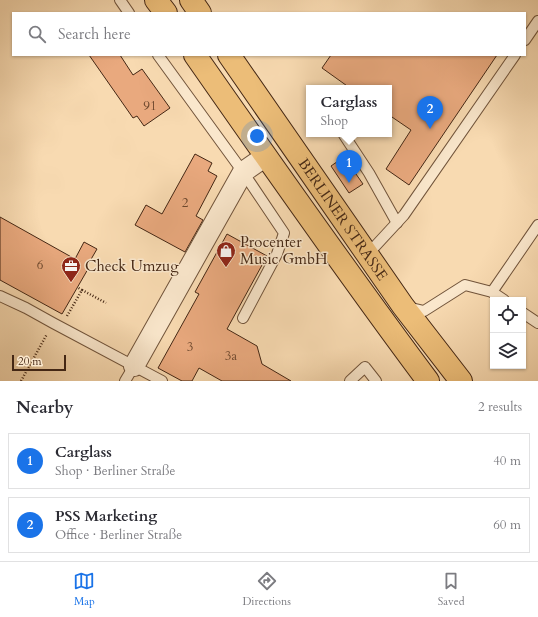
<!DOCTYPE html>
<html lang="en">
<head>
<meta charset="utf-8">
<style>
	body { margin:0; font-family:Cardo,serif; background:#f2f2f3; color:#2b2b33 }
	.controls { position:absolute; right:12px; bottom:12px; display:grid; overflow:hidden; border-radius:0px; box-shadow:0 1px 3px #0004 }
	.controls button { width:36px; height:36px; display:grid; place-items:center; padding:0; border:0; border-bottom:1px solid #e1e1e2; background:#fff; color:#2b2b33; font:20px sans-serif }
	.scale { position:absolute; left:12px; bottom:10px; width:54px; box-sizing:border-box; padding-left:4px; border:2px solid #442714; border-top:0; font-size:11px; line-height:14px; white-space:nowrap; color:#442714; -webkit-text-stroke:3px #fae7cc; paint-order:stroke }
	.you { position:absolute; left:257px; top:136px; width:14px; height:14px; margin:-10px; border:3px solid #fff; border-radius:50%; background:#1a73e8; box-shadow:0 0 0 6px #1a73e833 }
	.badge { display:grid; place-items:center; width:26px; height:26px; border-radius:50%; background:#1a73e8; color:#fff; font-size:13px; font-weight:700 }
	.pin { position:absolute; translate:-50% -33px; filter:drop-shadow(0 1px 2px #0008) }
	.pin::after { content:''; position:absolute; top:21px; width:14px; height:12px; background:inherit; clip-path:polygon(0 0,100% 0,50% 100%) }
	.popup { position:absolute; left:306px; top:85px; width:86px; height:52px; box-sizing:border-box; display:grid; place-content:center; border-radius:0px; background:#fff; filter:drop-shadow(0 1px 3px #0005); font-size:13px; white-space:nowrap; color:#7c7c81 }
	.popup b { font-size:15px; color:#2b2b33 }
	.popup::after { content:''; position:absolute; left:50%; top:100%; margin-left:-8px; border:8px solid transparent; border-top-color:#fff }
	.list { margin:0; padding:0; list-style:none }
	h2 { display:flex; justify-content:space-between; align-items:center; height:52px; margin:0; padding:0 16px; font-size:17px }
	h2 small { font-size:13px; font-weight:400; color:#7c7c81 }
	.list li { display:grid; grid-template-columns:26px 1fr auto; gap:12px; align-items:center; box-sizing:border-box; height:56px; margin:0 8px 8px; padding:0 8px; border:1px solid #e1e1e2; border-radius:0px }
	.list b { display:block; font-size:15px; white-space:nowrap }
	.list p { margin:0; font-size:13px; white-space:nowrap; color:#7c7c81 }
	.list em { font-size:13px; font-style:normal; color:#7c7c81 }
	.icon { flex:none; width:22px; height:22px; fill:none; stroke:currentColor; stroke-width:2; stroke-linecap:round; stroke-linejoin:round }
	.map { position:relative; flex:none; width:538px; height:381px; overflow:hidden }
	.search { position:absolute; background:#fff; box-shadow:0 1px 3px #0004; left:12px; right:12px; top:12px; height:44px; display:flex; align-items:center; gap:10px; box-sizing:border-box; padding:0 14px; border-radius:0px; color:#7c7c81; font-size:15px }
	.sheet { height:180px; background:#fff }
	nav { display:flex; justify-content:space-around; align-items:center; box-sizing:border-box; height:56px; border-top:1px solid #e1e1e2; background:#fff; font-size:11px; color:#7c7c81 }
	nav a { display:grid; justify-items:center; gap:2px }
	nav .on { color:#1a73e8 }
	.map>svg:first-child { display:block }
</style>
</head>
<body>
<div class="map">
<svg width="538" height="381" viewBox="0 0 538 381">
	<rect width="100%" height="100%" fill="#f8dab1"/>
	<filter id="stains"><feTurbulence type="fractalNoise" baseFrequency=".005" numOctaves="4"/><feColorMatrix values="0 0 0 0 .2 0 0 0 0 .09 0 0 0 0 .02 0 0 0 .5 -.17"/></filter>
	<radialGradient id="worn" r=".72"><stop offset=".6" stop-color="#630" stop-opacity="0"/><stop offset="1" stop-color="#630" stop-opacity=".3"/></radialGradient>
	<g fill="#e9a97e" stroke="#442714">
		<polygon points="89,55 120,55 133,75 142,69 170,108 144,126 137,116 133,118"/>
		<polygon points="331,55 497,55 409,185 386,169 411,130 389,115 389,88 350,88 322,68"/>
		<polygon points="195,154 212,163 208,171 217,176 196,216 203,220 185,252 135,225 146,205 162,214"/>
		<polygon points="344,157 363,184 349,193 331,166"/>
		<polygon points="0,217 75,259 84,242 97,249 86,268 88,269 62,314 0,280"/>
		<polygon points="227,234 267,256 227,329 257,346 262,364 291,381 222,381 199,368 192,381 182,381 158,368 199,294 195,292"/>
	</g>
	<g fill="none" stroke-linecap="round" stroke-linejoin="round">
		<defs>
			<g id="service">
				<polyline points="120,0 129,13"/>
				<polyline points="525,40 538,21"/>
				<polyline points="158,55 243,172 284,233 277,254 243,318"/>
				<polyline points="344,134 344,135 369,173 397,223"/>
				<polyline points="367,255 404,215 515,55"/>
				<polyline points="492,292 538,225"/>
				<polyline points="0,296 26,308 53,323 162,381"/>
				<polyline points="407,307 424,311 465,285 492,292 504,300"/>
				<polyline points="523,313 538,323"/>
				<polyline points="125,381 134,366"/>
				<polyline points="350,381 365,367 376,381"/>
			</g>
			<polyline id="minor" points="134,366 243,172 266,156"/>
			<g id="primary">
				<polyline points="156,0 166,13"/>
				<polyline points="191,0 200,13"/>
				<path d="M195 55C271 164 348 274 428 381"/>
				<path id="s1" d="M229 55 403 306 461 381"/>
			</g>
		</defs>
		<use href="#service" stroke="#71543b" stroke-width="12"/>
		<use href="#minor" stroke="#71543b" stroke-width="22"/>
		<use href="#primary" stroke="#442714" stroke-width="24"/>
		<g stroke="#442714" stroke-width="2.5" stroke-dasharray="1 2" stroke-linecap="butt">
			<polyline points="82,290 106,303"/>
			<polyline points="67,316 82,290 77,287"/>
			<polyline points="21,381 47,334"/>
		</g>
		<use href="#service" stroke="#fae7cc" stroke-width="10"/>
		<use href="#minor" stroke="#fae7cc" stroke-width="20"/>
		<use href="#primary" stroke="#ecbd78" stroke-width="22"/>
	</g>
	<defs>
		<symbol id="shop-pin" viewBox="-11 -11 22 30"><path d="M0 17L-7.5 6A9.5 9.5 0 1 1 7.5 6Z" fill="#8f2418" stroke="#fae7cc"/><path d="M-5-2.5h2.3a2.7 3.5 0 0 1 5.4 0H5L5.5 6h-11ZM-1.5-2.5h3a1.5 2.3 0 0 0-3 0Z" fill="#fff"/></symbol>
		<symbol id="office-pin" viewBox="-11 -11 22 30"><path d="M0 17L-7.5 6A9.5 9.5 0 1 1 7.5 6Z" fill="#8f2418" stroke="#fae7cc"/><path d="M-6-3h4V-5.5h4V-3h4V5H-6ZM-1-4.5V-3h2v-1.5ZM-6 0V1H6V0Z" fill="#fff"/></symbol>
	</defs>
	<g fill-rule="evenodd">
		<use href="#shop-pin" x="215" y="240" width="22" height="30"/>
		<use href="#office-pin" x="60" y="255" width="22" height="30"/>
	</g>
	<g text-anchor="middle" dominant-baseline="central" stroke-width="3" stroke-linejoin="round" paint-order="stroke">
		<g font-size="13" fill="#6d482e">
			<text x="150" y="106">91</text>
			<text x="185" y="203">2</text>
			<text x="40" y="265">6</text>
			<text x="190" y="347">3</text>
			<text x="231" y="356">3a</text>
		</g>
		<g font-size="15" fill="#442714" stroke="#fae7cc">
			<text stroke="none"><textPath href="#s1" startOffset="200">BERLINER STRASSE</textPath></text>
		</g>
		<g font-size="15" fill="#442714" stroke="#fae7cc" text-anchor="start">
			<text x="240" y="242">Procenter<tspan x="240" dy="17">Music GmbH</tspan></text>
			<text x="85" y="266">Check Umzug</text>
		</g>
	</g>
	<rect width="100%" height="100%" filter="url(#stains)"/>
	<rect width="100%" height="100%" fill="url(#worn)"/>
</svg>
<div class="controls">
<button><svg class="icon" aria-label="locate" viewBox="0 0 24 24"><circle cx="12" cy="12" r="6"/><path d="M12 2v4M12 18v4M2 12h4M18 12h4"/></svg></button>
<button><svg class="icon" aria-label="layers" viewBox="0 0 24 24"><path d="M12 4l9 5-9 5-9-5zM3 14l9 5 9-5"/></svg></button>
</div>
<div class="scale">20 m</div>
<div class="you"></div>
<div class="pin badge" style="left:349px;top:183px">1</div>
<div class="popup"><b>Carglass</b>Shop</div>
<div class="pin badge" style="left:430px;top:129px">2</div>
<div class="search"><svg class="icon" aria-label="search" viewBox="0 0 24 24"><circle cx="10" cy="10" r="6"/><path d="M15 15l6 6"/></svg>Search here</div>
</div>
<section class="sheet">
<h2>Nearby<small>2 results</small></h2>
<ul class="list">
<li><span class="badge">1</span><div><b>Carglass</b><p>Shop · Berliner Straße</p></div><em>40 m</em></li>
<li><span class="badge">2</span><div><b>PSS Marketing</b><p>Office · Berliner Straße</p></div><em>60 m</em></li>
</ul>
</section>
<nav>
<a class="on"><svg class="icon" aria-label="map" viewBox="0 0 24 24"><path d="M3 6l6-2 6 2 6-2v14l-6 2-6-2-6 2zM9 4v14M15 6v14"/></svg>Map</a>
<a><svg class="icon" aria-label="directions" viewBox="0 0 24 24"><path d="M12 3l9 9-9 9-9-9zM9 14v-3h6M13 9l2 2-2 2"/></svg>Directions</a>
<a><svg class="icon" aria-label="saved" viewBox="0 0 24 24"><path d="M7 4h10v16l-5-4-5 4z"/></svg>Saved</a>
</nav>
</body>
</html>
